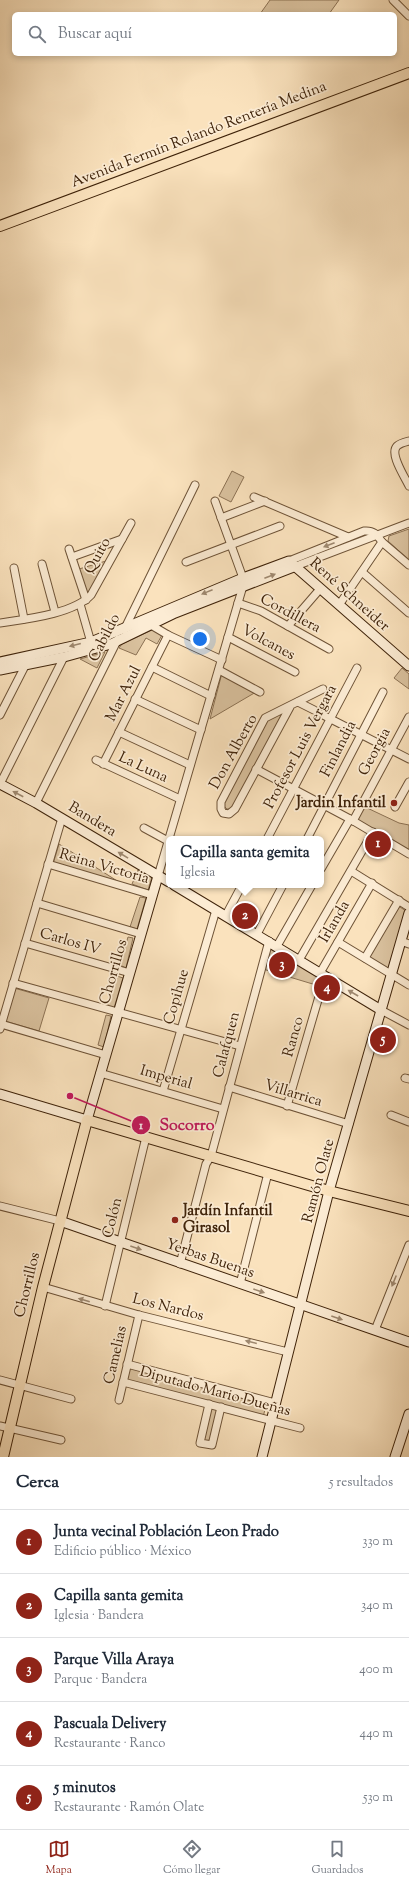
<!DOCTYPE html>
<html lang="es">
<head>
<meta charset="utf-8">
<style>
	body { margin:0; font-family:"Sorts Mill Goudy",serif; background:#f6f6f7; color:#1f2937 }
	.you { position:absolute; left:200px; top:639px; width:14px; height:14px; margin:-10px; border:3px solid #fff; border-radius:50%; background:#1a73e8; box-shadow:0 0 0 6px #1a73e833 }
	.badge { display:grid; place-items:center; width:26px; height:26px; border-radius:50%; background:#8f2418; color:#fff; font-size:13px; font-weight:700 }
	.pin { position:absolute; translate:-50% -50%; border:2px solid #fff; box-shadow:0 1px 4px #0006 }
	.popup { position:absolute; left:166px; top:836px; width:158px; height:52px; box-sizing:border-box; display:grid; place-content:center; border-radius:6px; background:#fff; filter:drop-shadow(0 1px 3px #0005); font-size:13px; white-space:nowrap; color:#747a83 }
	.popup b { font-size:15px; color:#1f2937 }
	.popup::after { content:''; position:absolute; left:50%; top:100%; margin-left:-8px; border:8px solid transparent; border-top-color:#fff }
	.list { margin:0; padding:0; list-style:none }
	h2 { display:flex; justify-content:space-between; align-items:center; height:52px; margin:0; padding:0 16px; font-size:17px }
	h2 small { font-size:13px; font-weight:400; color:#747a83 }
	.list li { display:grid; grid-template-columns:26px 1fr auto; gap:12px; align-items:center; box-sizing:border-box; height:64px; padding:0 16px; border-top:1px solid #e0e1e3 }
	.list b { display:block; font-size:15px; white-space:nowrap }
	.list p { margin:0; font-size:13px; white-space:nowrap; color:#747a83 }
	.list em { font-size:13px; font-style:normal; color:#747a83 }
	.icon { flex:none; width:22px; height:22px; fill:none; stroke:currentColor; stroke-width:2; stroke-linecap:round; stroke-linejoin:round }
	.map { position:relative; flex:none; width:409px; height:1457px; overflow:hidden }
	.search { position:absolute; background:#fff; box-shadow:0 2px 6px #0003; left:12px; right:12px; top:12px; height:44px; display:flex; align-items:center; gap:10px; box-sizing:border-box; padding:0 14px; border-radius:6px; color:#747a83; font-size:15px }
	.sheet { height:372px; background:#fff }
	nav { display:flex; justify-content:space-around; align-items:center; box-sizing:border-box; height:56px; border-top:1px solid #e0e1e3; background:#fff; font-size:11px; color:#747a83 }
	nav a { display:grid; justify-items:center; gap:2px }
	nav .on { color:#8f2418 }
	.map>svg:first-child { display:block }
</style>
</head>
<body>
<div class="map">
<svg width="409" height="1457" viewBox="0 0 409 1457">
	<rect width="100%" height="100%" fill="#fae2bd"/>
	<filter id="stains"><feTurbulence type="fractalNoise" baseFrequency=".005" numOctaves="4"/><feColorMatrix values="0 0 0 0 .2 0 0 0 0 .09 0 0 0 0 .02 0 0 0 .5 -.17"/></filter>
	<radialGradient id="worn" r=".72"><stop offset=".6" stop-color="#630" stop-opacity="0"/><stop offset="1" stop-color="#630" stop-opacity=".3"/></radialGradient>
	<g fill="#dac29f" stroke="#8c7254">
		<polygon points="270,0 339,0 329,14 260,14"/>
		<polygon points="232,471 244,477 231,502 219,496"/>
		<polygon points="409,529 409,560 388,541 389,536"/>
		<polygon points="106,561 92,590 86,594 79,569"/>
		<polygon points="152,630 162,635 157,644 146,638 136,655 119,648 122,644"/>
		<polygon points="105,652 97,668 80,659"/>
		<polygon points="402,668 409,674 409,689 394,678"/>
		<polygon points="222,673 256,692 210,719"/>
		<polygon points="283,712 232,809 227,809 223,805 266,719"/>
		<polygon points="363,806 399,823 409,825 409,850 356,820"/>
		<polygon points="59,844 122,884 53,864"/>
		<polygon points="138,870 152,877 148,890 132,884"/>
		<polygon points="140,897 146,898 137,929 130,927"/>
		<polygon points="397,905 406,911 388,969 366,957"/>
		<polygon points="128,937 133,938 126,968 120,965"/>
		<polygon points="268,947 319,976 316,985 263,969"/>
		<polygon points="117,976 123,978 114,1008 107,1007"/>
		<polygon points="14,988 49,998 39,1031 5,1021"/>
		<polygon points="106,1015 111,1016 104,1047 98,1045"/>
		<polygon points="128,1366 267,1402 263,1417 220,1405 210,1443 202,1441 211,1403 125,1381"/>
	</g>
	<g fill="none" stroke-linecap="round" stroke-linejoin="round">
		<defs>
			<g id="street">
				<polyline points="393,0 409,16"/>
				<path d="M409 441C405 442 400 443 397 446 389 454 405 477 409 486"/>
				<polyline points="254,497 348,537"/>
				<polyline points="221,518 265,501"/>
				<polyline points="382,542 409,565"/>
				<polyline points="69,549 86,600"/>
				<polyline points="72,557 122,539"/>
				<path d="M289 561 364 531C374 530 377 535 382 542L339 605"/>
				<polyline points="186,562 280,526"/>
				<polyline points="42,564 55,612"/>
				<polyline points="296,566 409,523"/>
				<polyline points="14,568 24,619"/>
				<polyline points="362,572 409,613"/>
				<polyline points="238,603 261,611 329,649"/>
				<polyline points="80,604 92,646"/>
				<path d="M0 623C26 619 73 614 91 595L131 523"/>
				<polyline points="151,625 168,635 222,660"/>
				<polyline points="288,626 320,589"/>
				<polyline points="124,630 195,485"/>
				<polyline points="228,637 295,672"/>
				<polyline points="152,667 211,696"/>
				<polyline points="219,670 260,692"/>
				<polyline points="135,699 201,730"/>
				<polyline points="298,702 314,710"/>
				<polyline points="290,707 235,809 229,814 223,813 221,809 221,802 265,718 323,689"/>
				<polyline points="317,712 409,759"/>
				<polyline points="0,715 25,666 25,662"/>
				<polyline points="119,732 190,765"/>
				<polyline points="96,760 180,799"/>
				<polyline points="103,764 168,635"/>
				<polyline points="256,769 350,819 409,854"/>
				<polyline points="0,784 64,657"/>
				<polyline points="36,803 118,639"/>
				<polyline points="395,807 409,782"/>
				<polyline points="353,821 409,717"/>
				<polyline points="144,828 168,841"/>
				<polyline points="267,839 357,668"/>
				<polyline points="307,839 383,692"/>
				<polyline points="48,864 152,895"/>
				<polyline points="321,869 350,819"/>
				<polyline points="351,871 409,907"/>
				<polyline points="158,876 243,586 243,578 215,501"/>
				<polyline points="37,903 141,934"/>
				<polyline points="226,915 242,885"/>
				<polyline points="257,934 283,885"/>
				<polyline points="401,941 409,944"/>
				<polyline points="338,942 409,985"/>
				<polyline points="25,943 130,973"/>
				<polyline points="277,946 312,885"/>
				<polyline points="365,958 399,900"/>
				<polyline points="299,960 373,832"/>
				<polyline points="320,973 372,883"/>
				<polyline points="13,983 240,1046"/>
				<polyline points="381,1010 409,1025"/>
				<polyline points="1,1024 106,1055"/>
				<polyline points="0,1029 62,818"/>
				<polyline points="100,1073 223,1109"/>
				<polyline points="405,1078 409,1079"/>
				<polyline points="229,1087 349,1124"/>
				<polyline points="163,1091 216,910"/>
				<polyline points="287,1106 325,976"/>
				<polyline points="391,1115 409,1122"/>
				<polyline points="0,1206 60,1221"/>
				<polyline points="180,1264 206,1164 211,1156 269,941"/>
				<polyline points="240,1284 268,1173"/>
				<polyline points="43,1287 139,1315 288,1352"/>
				<polyline points="105,1306 146,1137"/>
				<polyline points="375,1330 409,1245"/>
				<polyline points="127,1364 275,1403"/>
				<polyline points="0,1380 71,1399"/>
				<polyline points="123,1382 300,1428"/>
				<polyline points="119,1400 139,1315"/>
				<polyline points="209,1404 200,1443 212,1445 221,1407"/>
				<polyline points="0,1426 61,1440"/>
			</g>
			<g id="secondary">
				<polyline points="0,662 91,642 243,578 289,561 409,666"/>
				<polyline points="0,670 64,657 111,644 175,613 296,566"/>
				<polyline points="0,784 36,803 169,882"/>
				<polyline points="174,885 381,1010"/>
				<polyline points="0,1094 87,1120 158,876"/>
				<polyline points="60,1221 409,1342"/>
				<polyline points="262,1457 329,1191 409,913"/>
				<polyline points="395,1457 409,1414"/>
			</g>
			<g id="primary">
				<polyline points="0,226 409,73"/>
				<polyline points="3,1457 43,1287 87,1120 329,1191 409,1211"/>
			</g>
		</defs>
		<use href="#street" stroke="#6e5337" stroke-width="9"/>
		<use href="#secondary" stroke="#3f230a" stroke-width="11"/>
		<use href="#primary" stroke="#3f230a" stroke-width="12"/>
		<use href="#street" stroke="#fcecd4" stroke-width="7"/>
		<use href="#secondary" stroke="#fcecd4" stroke-width="9"/>
		<use href="#primary" stroke="#fae2bd" stroke-width="10"/>
	</g>
	<defs><path id="oneway-solid" d="M-6-.8H1V-3.2L6.5 0L1 3.2V.8H-6Z"/></defs>
	<g fill="#9e886f">
		<use href="#oneway-solid" transform="translate(329 545) rotate(159)"/>
		<use href="#oneway-solid" transform="translate(270 576) rotate(-21)"/>
		<use href="#oneway-solid" transform="translate(207 592) rotate(158)"/>
		<use href="#oneway-solid" transform="translate(75 645) rotate(166)"/>
		<use href="#oneway-solid" transform="translate(18 794) rotate(-152)"/>
		<use href="#oneway-solid" transform="translate(123 855) rotate(-149)"/>
		<use href="#oneway-solid" transform="translate(353 993) rotate(-150)"/>
		<use href="#oneway-solid" transform="translate(136 1248) rotate(19)"/>
		<use href="#oneway-solid" transform="translate(394 1281) rotate(112)"/>
		<use href="#oneway-solid" transform="translate(259 1291) rotate(19)"/>
		<use href="#oneway-solid" transform="translate(84 1300) rotate(-164)"/>
		<use href="#oneway-solid" transform="translate(337 1318) rotate(19)"/>
		<use href="#oneway-solid" transform="translate(251 1342) rotate(-166)"/>
	</g>
	<g fill="#8f2418" stroke="#fcecd4" stroke-width="1.5">
		<circle cx="394" cy="803" r="4"/>
		<circle cx="175" cy="1220" r="4"/>
	</g>
	<g text-anchor="middle" dominant-baseline="central" stroke-width="3.5" stroke-linejoin="round" paint-order="stroke">
		<g font-size="15" fill="#3f230a" stroke="#fcecd4">
			<text transform="translate(199 135) rotate(-21)">Avenida Fermín Rolando Rentería Medina</text>
			<text transform="translate(98 556) rotate(-61)">Quito</text>
			<text transform="translate(349 595) rotate(42)">René Schneider</text>
			<text transform="translate(290 614) rotate(28)">Cordillera</text>
			<text transform="translate(105 638) rotate(-63)">Cabildo</text>
			<text transform="translate(268 643) rotate(28)">Volcanes</text>
			<text transform="translate(124 694) rotate(-63)">Mar Azul</text>
			<text transform="translate(301 747) rotate(-62)">Profesor Luis Vergara</text>
			<text transform="translate(339 749) rotate(-63)">Finlandia</text>
			<text transform="translate(234 752) rotate(-61)">Don Alberto</text>
			<text transform="translate(375 752) rotate(-62)">Georgia</text>
			<text transform="translate(143 768) rotate(25)">La Luna</text>
			<text transform="translate(92 820) rotate(31)">Bandera</text>
			<text transform="translate(104 867) rotate(16)">Reina Victoria</text>
			<text transform="translate(335 922) rotate(-60)">Irlanda</text>
			<text transform="translate(70 942) rotate(16)">Carlos IV</text>
			<text transform="translate(114 972) rotate(-74)">Chorrillos</text>
			<text transform="translate(177 997) rotate(-74)">Copihue</text>
			<text transform="translate(294 1037) rotate(-74)">Ranco</text>
			<text transform="translate(227 1045) rotate(-75)">Calafquen</text>
			<text transform="translate(166 1078) rotate(16)">Imperial</text>
			<text transform="translate(293 1094) rotate(17)">Villarrica</text>
			<text transform="translate(319 1181) rotate(-75)">Ramón Olate</text>
			<text transform="translate(113 1218) rotate(-76)">Colón</text>
			<text transform="translate(210 1259) rotate(19)">Yerbas Buenas</text>
			<text transform="translate(28 1285) rotate(-76)">Chorrillos</text>
			<text transform="translate(168 1308) rotate(14)">Los Nardos</text>
			<text transform="translate(116 1355) rotate(-77)">Camelias</text>
			<text transform="translate(215 1392) rotate(15)">Diputado Mario Dueñas</text>
		</g>
		<g font-size="15" font-weight="bold" fill="#3f230a" stroke="#fcecd4" text-anchor="end">
			<text x="386" y="803">Jardin Infantil</text>
			<text x="183" y="1211" text-anchor="start">Jardín Infantil<tspan x="183" dy="17">Girasol</tspan></text>
		</g>
	</g>
	<path fill="none" stroke="#c2185b" stroke-width="1.5" d="M70 1096L141 1125"/>
	<g fill="#c2185b" stroke="#fcecd4" stroke-width="1.5">
		<circle cx="70" cy="1096" r="4"/>
		<circle cx="141" cy="1125" r="10"/>
	</g>
	<g font-size="12" text-anchor="middle" font-weight="bold" fill="#fff">
		<text x="141" y="1129">1</text>
	</g>
	<g font-size="16" text-anchor="middle" font-weight="bold" fill="#c2185b" stroke="#fcecd4" stroke-width="3.5" stroke-linejoin="round" paint-order="stroke">
		<text x="187" y="1130">Socorro</text>
	</g>
	<rect width="100%" height="100%" filter="url(#stains)"/>
	<rect width="100%" height="100%" fill="url(#worn)"/>
</svg>
<div class="you"></div>
<div class="pin badge" style="left:378px;top:844px">1</div>
<div class="pin badge" style="left:245px;top:916px">2</div>
<div class="popup"><b>Capilla santa gemita</b>Iglesia</div>
<div class="pin badge" style="left:282px;top:965px">3</div>
<div class="pin badge" style="left:327px;top:988px">4</div>
<div class="pin badge" style="left:383px;top:1040px">5</div>
<div class="search"><svg class="icon" aria-label="search" viewBox="0 0 24 24"><circle cx="10" cy="10" r="6"/><path d="M15 15l6 6"/></svg>Buscar aquí</div>
</div>
<section class="sheet">
<h2>Cerca<small>5 resultados</small></h2>
<ul class="list">
<li><span class="badge">1</span><div><b>Junta vecinal Población Leon Prado</b><p>Edificio público · México</p></div><em>330 m</em></li>
<li><span class="badge">2</span><div><b>Capilla santa gemita</b><p>Iglesia · Bandera</p></div><em>340 m</em></li>
<li><span class="badge">3</span><div><b>Parque Villa Araya</b><p>Parque · Bandera</p></div><em>400 m</em></li>
<li><span class="badge">4</span><div><b>Pascuala Delivery</b><p>Restaurante · Ranco</p></div><em>440 m</em></li>
<li><span class="badge">5</span><div><b>5 minutos</b><p>Restaurante · Ramón Olate</p></div><em>530 m</em></li>
</ul>
</section>
<nav>
<a class="on"><svg class="icon" aria-label="map" viewBox="0 0 24 24"><path d="M3 6l6-2 6 2 6-2v14l-6 2-6-2-6 2zM9 4v14M15 6v14"/></svg>Mapa</a>
<a><svg class="icon" aria-label="directions" viewBox="0 0 24 24"><path d="M12 3l9 9-9 9-9-9zM9 14v-3h6M13 9l2 2-2 2"/></svg>Cómo llegar</a>
<a><svg class="icon" aria-label="saved" viewBox="0 0 24 24"><path d="M7 4h10v16l-5-4-5 4z"/></svg>Guardados</a>
</nav>
</body>
</html>
